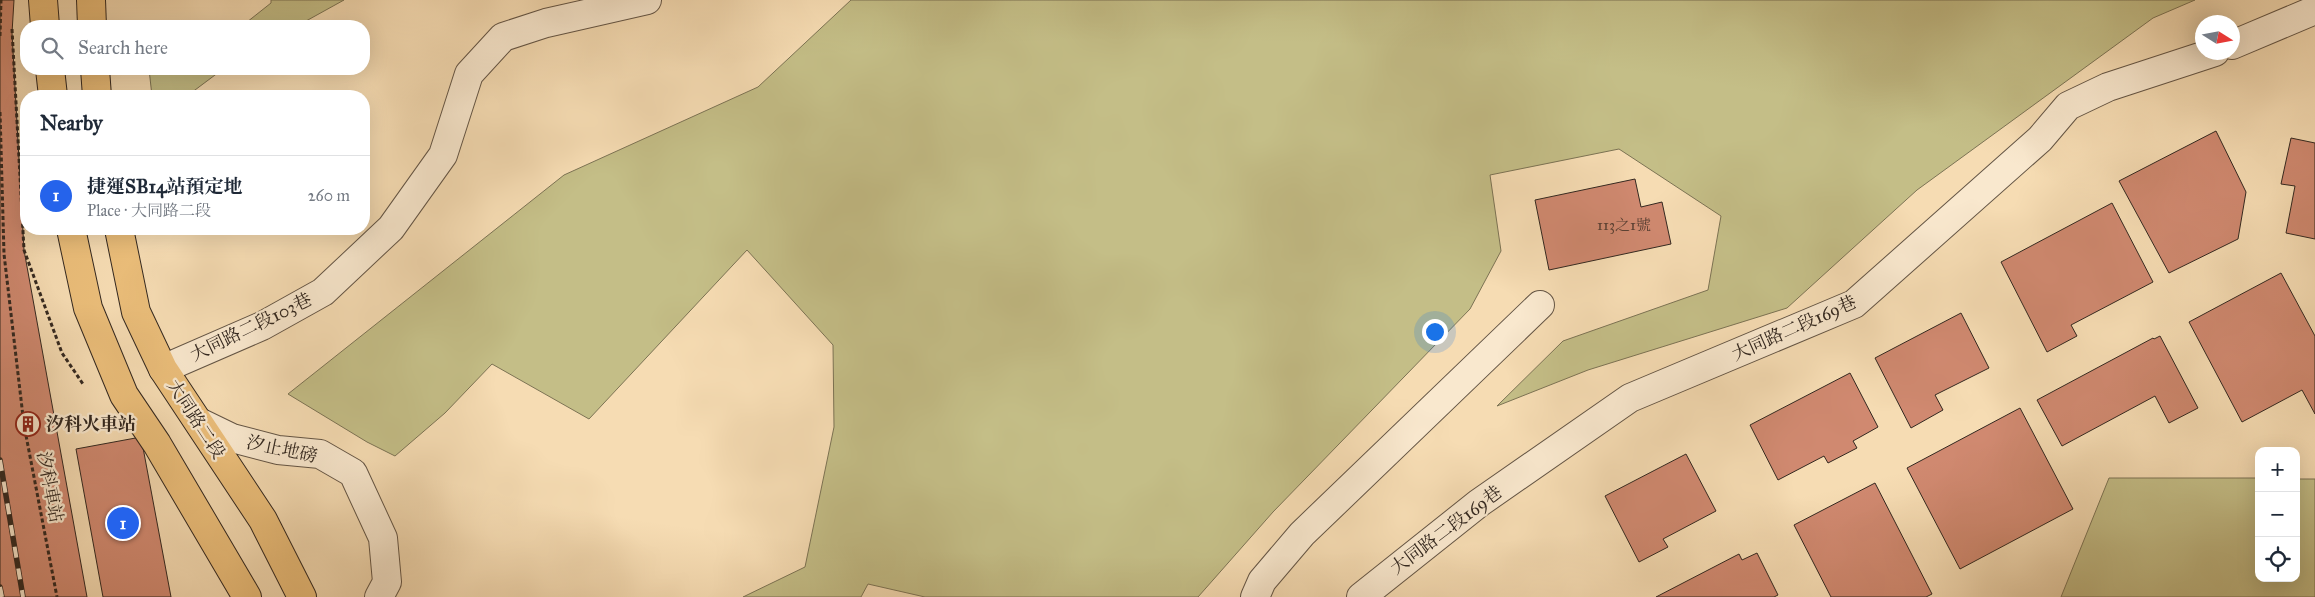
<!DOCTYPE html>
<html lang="en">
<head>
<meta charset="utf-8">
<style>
	body { margin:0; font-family:"IM FELL Great Primer","Noto Serif TC",serif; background:#f6f6f7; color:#1f2937 }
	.controls { position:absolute; right:15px; bottom:15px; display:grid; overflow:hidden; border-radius:10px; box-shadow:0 5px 20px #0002 }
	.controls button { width:45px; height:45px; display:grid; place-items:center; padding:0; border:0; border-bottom:1px solid #e0e1e3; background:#fff; color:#1f2937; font:25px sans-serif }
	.compass { position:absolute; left:2195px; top:15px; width:45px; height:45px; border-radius:50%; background:#fff; box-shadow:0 5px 20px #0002; rotate:101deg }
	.you { position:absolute; left:1434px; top:331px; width:18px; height:18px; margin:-12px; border:4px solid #fff; border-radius:50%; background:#1a73e8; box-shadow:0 0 0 8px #1a73e833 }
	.badge { display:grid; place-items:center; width:32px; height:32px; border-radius:50%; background:#2563eb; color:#fff; font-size:16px; font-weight:700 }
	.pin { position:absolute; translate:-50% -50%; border:2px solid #fff; box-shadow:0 1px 5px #0006 }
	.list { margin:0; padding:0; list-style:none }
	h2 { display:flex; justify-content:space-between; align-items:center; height:65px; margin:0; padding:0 20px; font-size:21px }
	h2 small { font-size:16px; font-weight:400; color:#747a83 }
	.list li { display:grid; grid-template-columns:32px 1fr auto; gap:15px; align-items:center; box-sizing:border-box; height:80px; padding:0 20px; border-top:1px solid #e0e1e3 }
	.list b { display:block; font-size:19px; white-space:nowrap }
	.list p { margin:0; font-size:16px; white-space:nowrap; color:#747a83 }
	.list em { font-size:16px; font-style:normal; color:#747a83 }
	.icon { flex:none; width:28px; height:28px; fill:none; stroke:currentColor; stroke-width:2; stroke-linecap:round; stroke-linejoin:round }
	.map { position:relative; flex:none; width:2315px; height:597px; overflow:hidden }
	.search { position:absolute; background:#fff; box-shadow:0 5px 20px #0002; left:20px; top:20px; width:350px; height:55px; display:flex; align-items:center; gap:12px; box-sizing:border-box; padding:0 18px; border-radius:20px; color:#747a83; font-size:19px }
	.panel { position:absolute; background:#fff; box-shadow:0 5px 20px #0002; left:20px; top:90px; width:350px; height:145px; border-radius:20px }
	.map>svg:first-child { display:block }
</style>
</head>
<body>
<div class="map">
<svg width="2315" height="597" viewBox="0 0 2315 597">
	<rect width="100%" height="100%" fill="#f6dcb3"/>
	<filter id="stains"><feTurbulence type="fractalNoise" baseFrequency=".004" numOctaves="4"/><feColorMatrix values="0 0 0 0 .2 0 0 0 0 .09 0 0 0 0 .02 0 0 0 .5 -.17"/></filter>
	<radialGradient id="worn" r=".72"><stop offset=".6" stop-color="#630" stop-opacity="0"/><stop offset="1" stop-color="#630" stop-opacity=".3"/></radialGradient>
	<g fill="#c4be87" stroke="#7c7354">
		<polygon points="271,0 344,0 297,26 242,26 271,3"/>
		<polygon points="851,0 2195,0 2153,18 1917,190 1787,308 1588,370 1497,406 1563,341 1708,290 1721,216 1619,149 1490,175 1501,251 1470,309 1273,512 1198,597 925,597 868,584 861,597 743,597 805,567 834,427 833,345 747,250 589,419 492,364 445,413 395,456 367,442 288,394 564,175 758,87"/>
		<polygon points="149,69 223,69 187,96 152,96"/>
		<polygon points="2109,478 2259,478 2259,578 2296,578 2296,479 2315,479 2315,597 2061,597"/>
	</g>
	<g fill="#d08970" stroke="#332820">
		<polygon points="0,0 14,0 12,33 24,250 87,597 0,597"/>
		<polygon points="2216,131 2246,192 2238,239 2169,273 2119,181"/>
		<polygon points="2291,138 2315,143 2315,239 2286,233 2295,186 2281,184"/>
		<polygon points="1635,179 1641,207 1662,202 1671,244 1549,270 1535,200"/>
		<polygon points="2112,203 2153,282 2071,325 2077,336 2047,352 2001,262"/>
		<polygon points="2281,273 2315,336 2315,414 2302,390 2242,422 2189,322"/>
		<polygon points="1961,313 1989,368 1935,395 1943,410 1911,428 1875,358"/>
		<polygon points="2160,336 2198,408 2169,423 2155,396 2062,446 2037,400 2153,338 2154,339"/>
		<polygon points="1850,373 1878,427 1853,441 1857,448 1828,463 1824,456 1778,480 1750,425"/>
		<polygon points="2020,408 2073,509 1960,569 1907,468"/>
		<polygon points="141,437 171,597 103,597 76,449"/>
		<polygon points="1686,454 1716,511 1663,539 1668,547 1639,562 1605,496"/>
		<polygon points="1875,483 1932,594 1926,597 1831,597 1794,525"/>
		<polygon points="1757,553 1778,595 1774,597 1656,597 1739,554 1742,560"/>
	</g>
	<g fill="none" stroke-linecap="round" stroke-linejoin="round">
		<defs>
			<g id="minor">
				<polyline points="2232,45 2315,10"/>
				<polyline points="163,369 262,326 323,292 391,228 443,155 469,74 503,37 546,23 647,0"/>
				<polyline points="199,422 232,438 278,450 320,454 353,473 383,538 387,582 379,597"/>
				<polyline points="1255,597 1262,581 1302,534 1540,305"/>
				<polyline points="1361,597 1479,503 1630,398 1854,304 2040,139 2068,106 2108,87 2215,52"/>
			</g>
			<g id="major">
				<polyline points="43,0 45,26"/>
				<polyline points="91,0 92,26"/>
				<polyline points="50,69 53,96"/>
				<polyline points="95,69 97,96"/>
				<polyline points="71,229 88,308 124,395 157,444 247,597"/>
				<polyline points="119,229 136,312 163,369 263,520 302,597"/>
			</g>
		</defs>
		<use href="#minor" stroke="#645545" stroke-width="30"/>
		<use href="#major" stroke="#332820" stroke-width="30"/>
		<g stroke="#332820" stroke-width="3" stroke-dasharray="4 2.5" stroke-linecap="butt">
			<polyline points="12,29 24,250 62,353 83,384"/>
			<polyline points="0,36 1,0"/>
			<polyline points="0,112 4,254 24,425 57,597"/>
		</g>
		<use href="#minor" stroke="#f9e8ce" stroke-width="28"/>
		<use href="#major" stroke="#ebbe7a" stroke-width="28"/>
		<defs>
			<g id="rail">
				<polyline points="0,460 23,597"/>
				<polyline points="0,587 2,597"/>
			</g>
		</defs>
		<use href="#rail" stroke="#332820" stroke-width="5.5"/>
		<use href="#rail" stroke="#f9e8ce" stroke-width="4" stroke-dasharray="11" stroke-linecap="butt"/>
	</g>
	<defs>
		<symbol id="building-ring" viewBox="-11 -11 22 22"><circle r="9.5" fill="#f9e8ce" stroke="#8f2418" stroke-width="1.5"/><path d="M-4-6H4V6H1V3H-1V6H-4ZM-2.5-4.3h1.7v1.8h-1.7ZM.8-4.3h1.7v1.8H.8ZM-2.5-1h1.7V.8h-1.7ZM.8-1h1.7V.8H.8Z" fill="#8f2418"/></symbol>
	</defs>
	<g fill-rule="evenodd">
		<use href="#building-ring" x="14" y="410" width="28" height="28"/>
	</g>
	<g text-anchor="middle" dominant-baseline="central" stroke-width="4.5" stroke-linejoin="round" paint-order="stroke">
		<g font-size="15" fill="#5a4034">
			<text x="1624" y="225">113之1號</text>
		</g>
		<g font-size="18" fill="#332820" stroke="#f9e8ce">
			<text transform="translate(251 327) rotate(-26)">大同路二段103巷</text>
			<text transform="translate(1794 328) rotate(-24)">大同路二段169巷</text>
			<text transform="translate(196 419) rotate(57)">大同路二段</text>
			<text transform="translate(282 449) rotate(12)">汐止地磅</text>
			<text transform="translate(50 487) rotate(79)">汐科車站</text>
			<text transform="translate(1446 530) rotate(-37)">大同路二段169巷</text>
		</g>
		<g font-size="18" font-weight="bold" fill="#332820" stroke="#f9e8ce" text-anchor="start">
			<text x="46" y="424">汐科火車站</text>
		</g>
	</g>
	<rect width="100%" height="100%" filter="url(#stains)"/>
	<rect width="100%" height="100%" fill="url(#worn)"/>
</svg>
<div class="controls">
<button>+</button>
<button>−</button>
<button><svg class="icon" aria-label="locate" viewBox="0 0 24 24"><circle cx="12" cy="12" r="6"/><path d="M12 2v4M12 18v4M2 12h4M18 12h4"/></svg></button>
</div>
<svg class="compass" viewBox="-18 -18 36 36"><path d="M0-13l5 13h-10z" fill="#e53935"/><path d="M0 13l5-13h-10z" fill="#747a83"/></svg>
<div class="you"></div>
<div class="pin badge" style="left:123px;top:523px">1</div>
<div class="search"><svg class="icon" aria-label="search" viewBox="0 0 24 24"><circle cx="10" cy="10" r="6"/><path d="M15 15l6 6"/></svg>Search here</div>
<section class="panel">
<h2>Nearby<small></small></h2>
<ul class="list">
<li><span class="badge">1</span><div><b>捷運SB14站預定地</b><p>Place · 大同路二段</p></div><em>260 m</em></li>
</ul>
</section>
</div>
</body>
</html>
